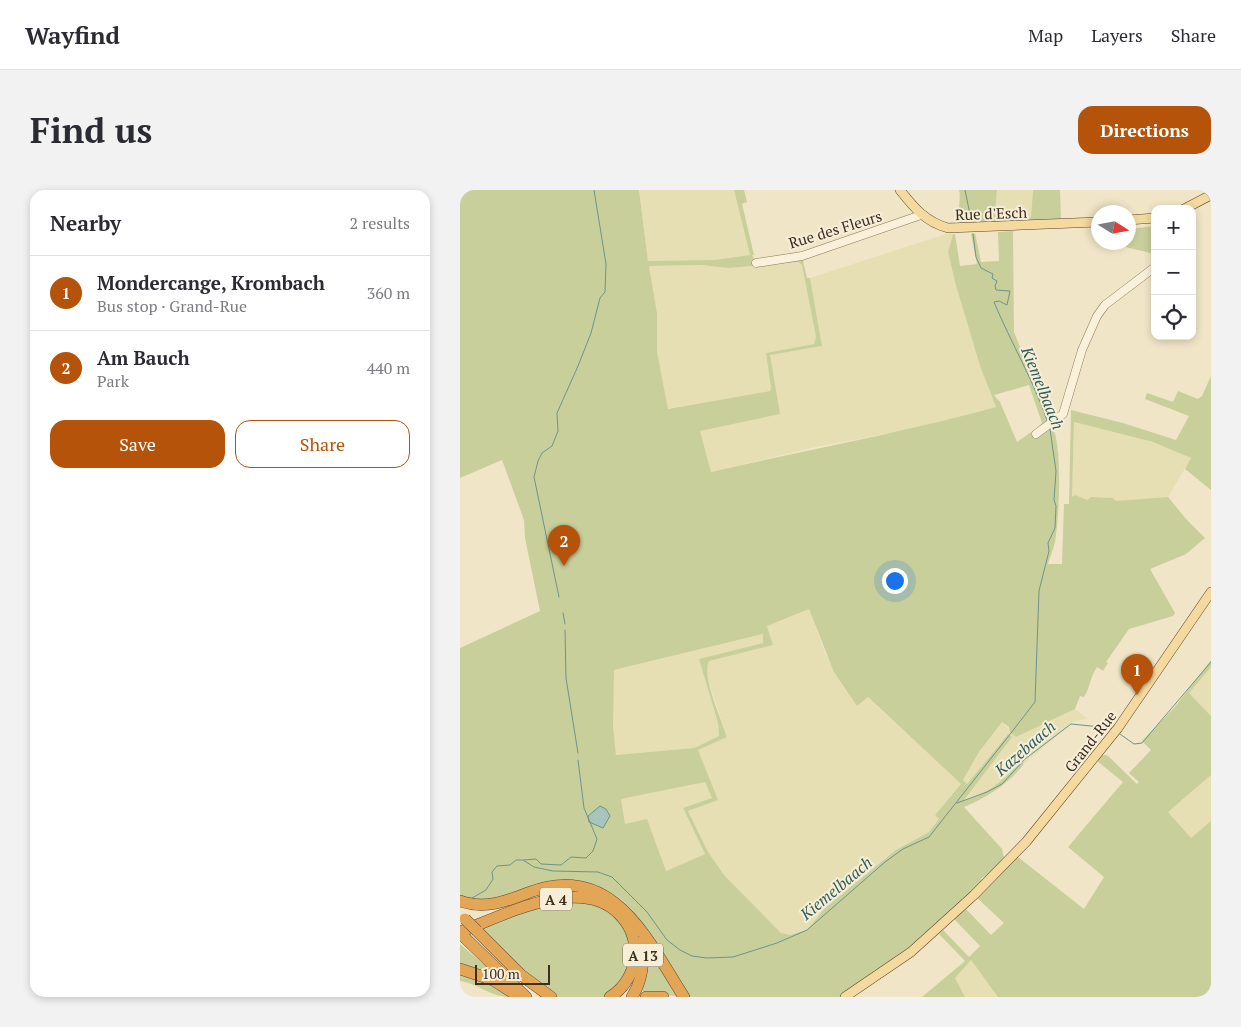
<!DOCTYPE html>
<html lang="en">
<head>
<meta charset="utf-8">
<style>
	body { margin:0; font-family:"PT Serif",serif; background:#f2f2f3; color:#2b2b33 }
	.controls { position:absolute; right:15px; top:15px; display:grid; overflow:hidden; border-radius:10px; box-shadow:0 2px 8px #0003 }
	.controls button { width:45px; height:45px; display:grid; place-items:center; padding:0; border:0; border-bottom:1px solid #e1e1e2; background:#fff; color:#2b2b33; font:25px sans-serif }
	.compass { position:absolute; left:631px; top:15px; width:45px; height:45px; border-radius:50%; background:#fff; box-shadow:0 2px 8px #0003; rotate:101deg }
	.scale { position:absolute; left:15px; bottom:12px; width:75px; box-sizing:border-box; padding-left:5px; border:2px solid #3d2e20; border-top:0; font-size:14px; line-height:18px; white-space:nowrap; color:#3d2e20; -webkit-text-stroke:4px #f7eed7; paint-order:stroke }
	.you { position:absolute; left:434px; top:390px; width:18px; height:18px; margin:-12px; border:4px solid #fff; border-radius:50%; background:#1a73e8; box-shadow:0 0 0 8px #1a73e833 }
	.badge { display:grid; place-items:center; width:32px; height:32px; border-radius:50%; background:#b45309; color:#fff; font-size:16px; font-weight:700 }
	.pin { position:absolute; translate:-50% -41px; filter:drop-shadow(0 1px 2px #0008) }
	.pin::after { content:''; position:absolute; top:26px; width:18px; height:15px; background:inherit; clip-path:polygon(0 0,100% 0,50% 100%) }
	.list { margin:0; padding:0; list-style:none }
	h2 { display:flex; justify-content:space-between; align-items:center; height:65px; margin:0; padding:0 20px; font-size:21px }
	h2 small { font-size:16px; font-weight:400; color:#7c7c81 }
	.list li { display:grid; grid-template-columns:32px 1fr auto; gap:15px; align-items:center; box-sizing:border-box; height:75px; padding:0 20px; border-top:1px solid #e1e1e2 }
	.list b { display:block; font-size:19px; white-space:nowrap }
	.list p { margin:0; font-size:16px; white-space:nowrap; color:#7c7c81 }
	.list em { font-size:16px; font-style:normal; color:#7c7c81 }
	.actions { display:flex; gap:10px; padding:15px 20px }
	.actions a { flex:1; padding:11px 0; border:1px solid #b45309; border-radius:15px; text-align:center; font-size:18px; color:#b45309 }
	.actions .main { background:#b45309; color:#fff }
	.icon { flex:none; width:28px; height:28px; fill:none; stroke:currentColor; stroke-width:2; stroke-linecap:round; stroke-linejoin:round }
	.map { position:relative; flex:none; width:751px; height:807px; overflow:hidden; border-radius:15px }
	header { display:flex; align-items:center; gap:30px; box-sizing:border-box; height:70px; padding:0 25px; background:#fff; border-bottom:1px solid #e1e1e2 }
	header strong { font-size:24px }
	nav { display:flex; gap:28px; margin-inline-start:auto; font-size:18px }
	.intro { display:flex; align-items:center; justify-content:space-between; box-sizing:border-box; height:120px; padding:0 30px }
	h1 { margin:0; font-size:35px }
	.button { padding:12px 22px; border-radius:15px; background:#b45309; color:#fff; font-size:18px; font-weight:700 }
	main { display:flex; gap:30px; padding:0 30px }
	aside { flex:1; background:#fff; border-radius:15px; box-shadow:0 2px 8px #0003 }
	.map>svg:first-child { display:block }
</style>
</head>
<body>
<header>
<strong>Wayfind</strong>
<nav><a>Map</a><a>Layers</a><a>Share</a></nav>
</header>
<div class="intro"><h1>Find us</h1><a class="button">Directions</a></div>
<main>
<aside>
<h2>Nearby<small>2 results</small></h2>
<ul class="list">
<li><span class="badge">1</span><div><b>Mondercange, Krombach</b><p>Bus stop · Grand-Rue</p></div><em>360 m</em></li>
<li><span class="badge">2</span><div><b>Am Bauch</b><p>Park</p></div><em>440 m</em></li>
</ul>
<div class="actions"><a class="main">Save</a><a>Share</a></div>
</aside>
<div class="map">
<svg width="751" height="807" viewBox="0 0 751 807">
	<rect width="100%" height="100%" fill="#f0e5c7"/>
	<g fill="#e6dfb4">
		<polygon points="179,0 274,0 290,65 254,70 188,71"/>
		<polygon points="537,0 573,0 571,27 537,29 535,24"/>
		<polygon points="489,43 493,44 488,62 495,92 520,176 536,217 472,235 356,257 251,282 240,241 319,224 310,165 362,156 350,88"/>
		<polygon points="334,72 342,74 356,147 354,154 306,163 311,199 310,201 205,219 190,211 197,123 189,76 241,75 268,78"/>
		<polygon points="614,232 693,252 731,268 708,307 665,311 656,311 653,308 631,307 627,310 612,307"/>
		<polygon points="349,419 365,463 397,516 407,507 501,594 475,625 479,629 469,642 436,660 365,718 347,740 330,745 321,743 264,685 248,663 228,621 257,610 238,560 267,546 249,493 246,476 248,471 313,455 306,436"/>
		<polygon points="304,444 303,453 239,469 258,533 259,546 234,558 156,565 146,482"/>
		<polygon points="751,477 751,526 729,503"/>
		<polygon points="615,519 628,529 614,531 564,574 561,572 543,591 527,602 503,610 551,548 547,544 507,594 503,590 519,562 542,532 556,547"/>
		<polygon points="751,585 751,631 731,648 708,622"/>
		<polygon points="245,592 253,608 223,619 245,664 203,682 165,634 161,609"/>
		<polygon points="511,770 531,797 538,807 505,807 495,788"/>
	</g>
	<g fill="#c9cf9a" fill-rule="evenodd">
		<path d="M0 0H179L188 71 254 70 290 65 274 0H284L287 12 282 14 294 65H292L296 73 342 66 347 88H350L362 156 310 165 320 224 240 241 251 282C346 260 442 243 536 217L520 176 495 92 488 62 493 44H495L500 76 517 74 511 44 515 43 521 72 539 71 538 42 553 41 554 142 590 231 578 237 582 233 569 195 534 205 540 212 557 252 574 240 576 243 592 237C603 253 599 331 595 352 593 360 590 367 588 374H602L604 314H609L611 220 663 233 716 250 729 226 685 209 687 203 713 212 718 201 738 209 742 206 751 186V300L725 279 731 268 693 252 614 232 612 307 615 305 627 310 631 307 653 308 656 311 708 307 726 329 745 348 726 364 690 379 715 423 713 426 669 439 646 472 648 473 643 481 637 477C630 487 630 498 624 507L620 506 615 519 556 547 550 542 549 537 542 532 519 562 503 590 507 594 548 544 552 547 504 610C528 605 544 589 561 572L564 574C547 595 529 606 504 617L542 659 544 668H547C536 679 531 682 521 689L523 691 450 760 379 807H227L172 720 160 708 145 700 129 695 25 712 0 707V458L80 421 65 348 64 330 42 270 0 288ZM338 72 342 75 356 147 354 154 306 163 311 198 310 201 208 219 197 162V123L189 76 241 75 268 78ZM349 419 374 482 397 516 408 507 501 594 475 625 479 629 469 642 436 660 365 718 347 740 330 745 321 743 264 685 248 662 228 621 258 610 238 560 267 547C262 531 241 485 249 471L313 455 307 436ZM303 444V453L239 469 258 533 259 546 234 558 156 565 153 536 154 480ZM245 592 252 608 223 618 245 664 206 681 187 629 165 634 161 609Z"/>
		<path d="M499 0H537L535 24 537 29 548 30 571 27 573 0H600L601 30 521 34 520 29 516 30V34L506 35 498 32C498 22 501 7 499 0Z"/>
		<polygon points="695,36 695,64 648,53 668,52 669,39"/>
		<polygon points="751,470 751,477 729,503 751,526 751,585 708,622 731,648 751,631 751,807 538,807 511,770 495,788 505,807 462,807 505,771 479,744 483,740 509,767 520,756 494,729 505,718 531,745 544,733 516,707 558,667 624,719 644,687 608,657 663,592 637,571 642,565 647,565 677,594 679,592 669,583 691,560 682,551 714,518"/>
		<polygon points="107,711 138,714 164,735 172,764 163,789 145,807 96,807 86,801 18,739 80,716"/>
		<polygon points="184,751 222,807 184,802 182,800"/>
		<polygon points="0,754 37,786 0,777"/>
		<path d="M0 783 31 793 52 807C29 807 22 795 0 791Z"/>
	</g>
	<polygon fill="#a8c4bc" stroke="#6e938b" points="140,616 146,619 150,626 143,638 129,632 128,626"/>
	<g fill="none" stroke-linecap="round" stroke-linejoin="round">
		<g stroke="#6e938b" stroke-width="1">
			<polyline points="505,0 512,34"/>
			<path d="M513 44 516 67 521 78 533 84 532 88 537 91 535 96 536 100 550 101 547 115 539 111 534 112C551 153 574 191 588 233"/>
			<polyline points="99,407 74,287 78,271 82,263 92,256 98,241 97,223 118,176 131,143 140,108 145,102 146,74 134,0"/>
			<polyline points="103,423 105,434"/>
			<polyline points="105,440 106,488 118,563"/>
			<polyline points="551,543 575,512 579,401 589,361 588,353 595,338 596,316 594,310 596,281 590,239"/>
			<polyline points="660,544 674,554 682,553 751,472"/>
			<polyline points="497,613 527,602 542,594 565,569 611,534 651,538"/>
			<polyline points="64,670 76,669 81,674 101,675 111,667 126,668 133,661 137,649 124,618 118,570"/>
			<polyline points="12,708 26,700 33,689 32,682 37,676 50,675 56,670 63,670 74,677 93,681 138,682 152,687 187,722 207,750 220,760 232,766 247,768 273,767 317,753 347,740 425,672 443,659 469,647 551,543"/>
		</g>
		<defs>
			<g id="minor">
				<polyline points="296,73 342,66 461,25"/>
				<polyline points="576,244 603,224 622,160 637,126 645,115 695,77"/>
			</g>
			<g id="major">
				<path d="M440 0C454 18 466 32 488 38L638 32"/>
				<polyline points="724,19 751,5"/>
				<polyline points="668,30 695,28"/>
				<polyline points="385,807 451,762 514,705 566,652 658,538 751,402"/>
			</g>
			<g id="highway">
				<path d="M0 711C25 720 47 711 70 702 154 671 187 750 224 807"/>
				<polyline points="17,741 61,785 91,807"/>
				<path d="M0 742C42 726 120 684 159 724 169 734 175 748 175 762 176 779 165 798 150 807"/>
				<polyline points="0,743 66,807"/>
				<polyline points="0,779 33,790 55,804"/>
				<path d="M172 807C182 791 185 771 181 752"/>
				<polyline points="186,807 203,807"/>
			</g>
		</defs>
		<use href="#minor" stroke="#8d765b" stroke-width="9"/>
		<use href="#major" stroke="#5b442f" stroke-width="10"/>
		<use href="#highway" stroke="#5b442f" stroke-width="12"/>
		<use href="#minor" stroke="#faf1db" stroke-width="8"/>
		<use href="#major" stroke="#f4da9f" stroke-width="9"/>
		<use href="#highway" stroke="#e2a656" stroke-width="11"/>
		<defs>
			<polyline id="highway-bridge" points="5,729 17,741"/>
		</defs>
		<use href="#highway-bridge" stroke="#5b442f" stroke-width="12" stroke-linecap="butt"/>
		<use href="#highway-bridge" stroke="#e2a656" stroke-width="11"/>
	</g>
	<g text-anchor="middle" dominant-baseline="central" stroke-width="4" stroke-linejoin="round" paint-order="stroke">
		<g fill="#f7eed7" stroke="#756857" stroke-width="1">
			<rect x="80" y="697.5" width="32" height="23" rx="4"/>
			<rect x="163" y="753.5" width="40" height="23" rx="4"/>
		</g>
		<g font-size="14" font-weight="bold" fill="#3d2e20">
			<text x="96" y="709">A 4</text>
			<text x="183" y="765">A 13</text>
		</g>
		<g font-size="15" fill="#3d2e20" stroke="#f7eed7">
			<text transform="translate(531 23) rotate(-2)">Rue d'Esch</text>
			<text transform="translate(375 39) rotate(-17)">Rue des Fleurs</text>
			<text transform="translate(630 551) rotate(-52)">Grand-Rue</text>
		</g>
		<g font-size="16" font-style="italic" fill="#2e5d5b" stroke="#f7eed7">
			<text transform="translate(583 198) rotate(68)">Kiemelbaach</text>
			<text transform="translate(565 558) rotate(-41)">Kazebaach</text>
			<text transform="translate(376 698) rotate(-40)">Kiemelbaach</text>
		</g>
	</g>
</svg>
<div class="controls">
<button>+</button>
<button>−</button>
<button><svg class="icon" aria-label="locate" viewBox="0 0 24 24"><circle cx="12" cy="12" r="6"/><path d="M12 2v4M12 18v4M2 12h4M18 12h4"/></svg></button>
</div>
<svg class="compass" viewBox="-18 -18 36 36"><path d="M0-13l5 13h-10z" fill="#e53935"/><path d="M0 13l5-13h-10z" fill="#7c7c81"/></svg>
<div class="scale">100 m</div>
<div class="you"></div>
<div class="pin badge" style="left:677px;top:505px">1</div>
<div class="pin badge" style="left:104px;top:376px">2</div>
</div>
</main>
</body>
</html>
